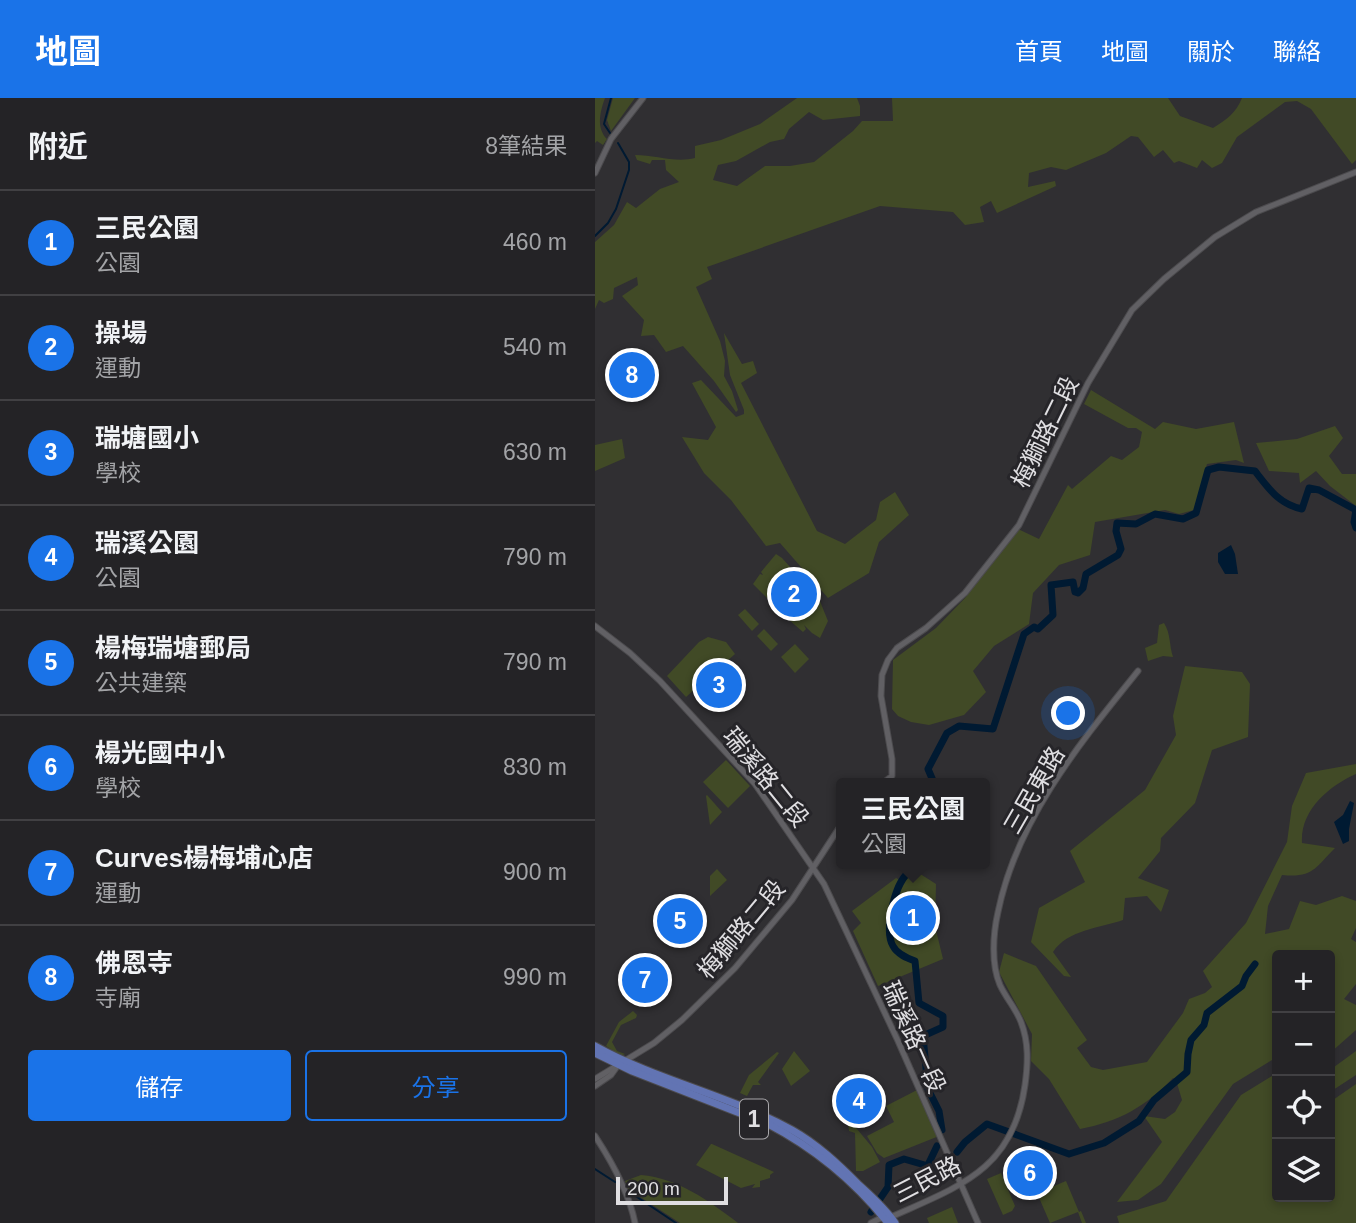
<!DOCTYPE html>
<html lang="zh-TW">
<head>
<meta charset="utf-8">
<style>
	body { margin:0; font-family:Arial,"Noto Sans TC",sans-serif; background:#302f32; color:#f1f3f6 }
	.controls { position:absolute; right:21px; bottom:21px; display:grid; overflow:hidden; border-radius:7px; box-shadow:0 4px 10px #0003 }
	.controls button { width:63px; height:63px; display:grid; place-items:center; padding:0; border:0; border-bottom:2px solid #414043; background:#242326; color:#f1f3f6; font:35px sans-serif }
	.scale { position:absolute; left:21px; bottom:18px; width:112px; box-sizing:border-box; padding-left:7px; border:4px solid #e0dfe2; border-top:0; font-size:19px; line-height:24px; white-space:nowrap; color:#e0dfe2; -webkit-text-stroke:5px #262529; paint-order:stroke }
	.you { position:absolute; left:474px; top:616px; width:24px; height:24px; margin:-18px; border:5px solid #fff; border-radius:50%; background:#1a73e8; box-shadow:0 0 0 10px #1a73e833 }
	.badge { display:grid; place-items:center; width:46px; height:46px; border-radius:50%; background:#1a73e8; color:#fff; font-size:23px; font-weight:700 }
	.pin { position:absolute; translate:-50% -50%; border:4px solid #fff; box-shadow:0 2px 7px #0006 }
	.popup { position:absolute; left:241px; top:680px; width:154px; height:91px; box-sizing:border-box; display:grid; place-content:center; border-radius:7px; background:#242326; filter:drop-shadow(0 2px 5px #0005); font-size:23px; white-space:nowrap; color:#a3a4a7 }
	.popup b { font-size:26px; color:#f1f3f6 }
	.popup::after { content:''; position:absolute; left:50%; top:100%; margin-left:-14px; border:14px solid transparent; border-top-color:#242326 }
	.list { margin:0; padding:0; list-style:none }
	h2 { display:flex; justify-content:space-between; align-items:center; height:91px; margin:0; padding:0 28px; font-size:30px }
	h2 small { font-size:23px; font-weight:400; color:#a3a4a7 }
	.list li { display:grid; grid-template-columns:46px 1fr auto; gap:21px; align-items:center; box-sizing:border-box; height:105px; padding:0 28px; border-top:2px solid #414043 }
	.list b { display:block; font-size:26px; white-space:nowrap }
	.list p { margin:0; font-size:23px; white-space:nowrap; color:#a3a4a7 }
	.list em { font-size:23px; font-style:normal; color:#a3a4a7 }
	.actions { display:flex; gap:14px; padding:21px 28px }
	.actions a { flex:1; padding:16px 0; border:2px solid #1a73e8; border-radius:7px; text-align:center; font-size:24px; color:#1a73e8 }
	.actions .main { background:#1a73e8; color:#fff }
	.icon { flex:none; width:38px; height:38px; fill:none; stroke:currentColor; stroke-width:2; stroke-linecap:round; stroke-linejoin:round }
	.map { position:relative; flex:none; width:761px; height:1125px; overflow:hidden }
	header { display:flex; align-items:center; gap:42px; box-sizing:border-box; height:98px; padding:0 35px; background:#1a73e8; color:#fff }
	header strong { font-size:33px }
	nav { display:flex; gap:38px; margin-inline-start:auto; font-size:24px }
	main { display:flex }
	aside { flex:1; background:#242326 }
	.map>svg:first-child { display:block }
</style>
</head>
<body>
<header>
<strong>地圖</strong>
<nav><a>首頁</a><a>地圖</a><a>關於</a><a>聯絡</a></nav>
</header>
<main>
<aside>
<h2>附近<small>8筆結果</small></h2>
<ul class="list">
<li><span class="badge">1</span><div><b>三民公園</b><p>公園</p></div><em>460 m</em></li>
<li><span class="badge">2</span><div><b>操場</b><p>運動</p></div><em>540 m</em></li>
<li><span class="badge">3</span><div><b>瑞塘國小</b><p>學校</p></div><em>630 m</em></li>
<li><span class="badge">4</span><div><b>瑞溪公園</b><p>公園</p></div><em>790 m</em></li>
<li><span class="badge">5</span><div><b>楊梅瑞塘郵局</b><p>公共建築</p></div><em>790 m</em></li>
<li><span class="badge">6</span><div><b>楊光國中小</b><p>學校</p></div><em>830 m</em></li>
<li><span class="badge">7</span><div><b>Curves楊梅埔心店</b><p>運動</p></div><em>900 m</em></li>
<li><span class="badge">8</span><div><b>佛恩寺</b><p>寺廟</p></div><em>990 m</em></li>
</ul>
<div class="actions"><a class="main">儲存</a><a>分享</a></div>
</aside>
<div class="map">
<svg width="761" height="1125" viewBox="0 0 761 1125">
	<rect width="100%" height="100%" fill="#302f32"/>
	<g fill="#414a26">
		<path d="M0 0H10C5 14 1 30 12 41L8 47 2 43 0 45Z"/>
		<polygon points="18,0 40,0 16,33 12,22"/>
		<path d="M202 0H262L265 8V18L228 22 214 14 194 31 189 41 175 44 141 63 123 67 118 82 142 88 170 68H195L219 64 258 33 267 23H298L297 0H573L585 18 618 30C631 22 641 15 647 0H761V62L757 66 716 11 702 3 690 4 642 39 627 65 617 70 607 62 602 70 584 63 579 65 568 52 559 59 543 39 536 38 511 55 471 72 456 69 434 75 433 89 460 83 461 88 402 115 396 103 385 109 389 124 370 127 358 114 285 108 112 169 117 181 101 189 125 243 130 263 129 278 137 293 143 312 141 314 119 283 88 248 71 254 59 237 46 238 49 222 27 198 43 187 42 179 19 190 18 201 9 205 4 202 0 211V144L19 127 32 104 41 110 65 91 84 84 71 72 70 62H57L55 66 42 62 40 57C60 57 81 65 100 60V48L126 42 165 26Z"/>
		<polygon points="129,235 147,266 158,263 162,275 146,285 222,433 250,446 281,422 285,404 300,394 314,417 284,444 274,475 233,500 185,445 171,448 136,402 109,375 87,339 113,342 121,329 97,285 106,282 141,319 149,316 149,312 135,277"/>
		<polygon points="496,292 560,331 568,324 601,331 639,324 649,365 641,362 612,366 599,412 584,416 570,412 500,424 495,457 464,467 438,495 434,526 399,548 378,573 391,594 369,617 334,627 316,624 303,618 297,611 298,562 341,530 370,500 423,431 444,441 473,387 477,391 516,358 527,362 544,349 547,334 541,330 533,330 489,306"/>
		<polygon points="740,328 748,340 734,358 747,376 761,376 761,408 735,388 721,373 705,385 704,375 674,373 661,345 702,341"/>
		<polygon points="27,341 30,360 0,373 0,347"/>
		<polygon points="181,456 187,460 224,501 233,523 225,540 217,535 209,527 211,531 208,534 193,521 192,517 195,515 204,522 183,501 176,504 158,486 165,476 168,477 166,474"/>
		<polygon points="150,511 164,526 157,533 143,517"/>
		<path d="M569 525C576 536 574 547 578 559L568 558 553 563 550 550 562 545 564 527Z"/>
		<polygon points="169,531 183,546 176,553 162,538"/>
		<polygon points="113,539 131,544 140,556 91,599 72,578 104,544"/>
		<polygon points="200,546 214,561 200,575 186,559"/>
		<path d="M590 568 647 574 655 586 653 639 617 652 600 705 566 740 565 753 543 780 574 792 566 814 552 798 530 800 528 822C505 830 472 832 458 854L476 879 469 878 436 844 444 810 490 784 475 753 550 692 581 637 578 618Z"/>
		<polygon points="131,662 155,688 133,710 108,684"/>
		<path d="M761 666V676C734 688 705 712 707 745L740 750C720 770 718 780 687 777L673 808 670 836 694 831 705 803 721 807 747 798 761 803V830L756 841 761 844V886L749 901 761 907V932L735 955V857H682V959L638 986 566 1086 543 1102 522 1104 567 1044 549 1018 570 1021 580 1014 587 1002 581 982 578 980C552 1008 523 1024 485 1031L454 981 436 963 437 936 404 874 409 855 441 868 492 942 482 950 496 969 508 972 552 964 588 915 594 901 610 895 617 889 608 873 651 825 692 744 697 708 711 675Z"/>
		<polygon points="112,697 127,714 115,727 111,698"/>
		<polygon points="122,771 132,782 115,798 115,778"/>
		<polygon points="319,772 341,786 340,828 348,861 283,888 258,833 266,825 257,813 301,780 307,783 313,775"/>
		<polygon points="38,913 42,917 41,920 26,927 17,944 22,953 30,956 26,958 11,948 24,924"/>
		<polygon points="199,953 215,973 196,988 187,971"/>
		<polygon points="761,953 761,977 735,994 735,972"/>
		<polygon points="182,954 184,955 163,984 166,987 158,987 152,998 145,995 154,977"/>
		<polygon points="682,975 682,1099 735,1099 735,1004 761,986 761,1125 524,1125 522,1118 571,1103 646,997"/>
		<polygon points="269,979 285,1009 261,1022 242,997"/>
		<polygon points="324,991 344,1038 289,1060 282,1055 272,1038 299,1024 291,1008"/>
		<polygon points="252,1019 277,1049 285,1064 268,1073 261,1073 260,1035 254,1033"/>
		<polygon points="116,1046 117,1046 179,1074 175,1077 175,1080 165,1083 165,1089 157,1090 160,1086 146,1090 101,1067"/>
		<polygon points="406,1075 420,1108 417,1113 408,1117 392,1081"/>
		<path d="M46 1077C83 1080 114 1103 143 1125H85L33 1091 30 1083Z"/>
		<polygon points="471,1083 484,1114 486,1113 491,1125 487,1125 483,1114 455,1125 442,1095"/>
		<polygon points="357,1109 363,1125 334,1125 332,1120"/>
	</g>
	<g fill="#001a32">
		<polygon points="636,447 640,456 643,476 630,476 623,464 623,455"/>
		<polygon points="755,703 759,705 754,731 754,743 748,746 739,724 748,717"/>
	</g>
	<g fill="none" stroke-linecap="round" stroke-linejoin="round">
		<g stroke="#001a32" stroke-width="2">
			<polyline points="15,35 9,26 16,0"/>
			<polyline points="0,138 13,125 21,111 34,72 34,64 23,45"/>
			<polyline points="0,1071 20,1084"/>
			<polyline points="33,1093 81,1125"/>
		</g>
		<g stroke="#001a32" stroke-width="7">
			<polyline points="761,412 759,424 761,430"/>
			<path d="M339 685 333 671 352 635 364 628 398 631 429 536 439 529 443 531 458 517 456 487 478 484 480 494 483 495 488 490 491 476 523 457 526 451 521 433 522 425 541 426 560 416 588 421 601 415 613 372 624 369 660 373C674 391 684 406 707 411L714 390 724 392 761 412"/>
			<path d="M333 766C327 769 318 771 313 775 299 787 289 833 298 848 302 856 312 860 320 863L324 905 348 918V929L328 938 333 991 344 1013 347 1032"/>
			<polyline points="362,1054 370,1044 392,1026 474,1056 509,1045 544,1023 559,1002 592,974 593,956 596,942 609,927 612,915 647,888 651,878 660,866"/>
			<polyline points="332,1069 342,1048"/>
			<polyline points="276,1114 293,1089 294,1067 309,1061 340,1070 352,1067"/>
		</g>
		<defs>
			<g id="tertiary">
				<polyline points="0,75 16,41 48,0"/>
				<polyline points="0,528 35,555 65,583 160,686 229,786 303,943 383,1125"/>
				<polyline points="288,685 297,678 297,661 286,598 287,577 293,562 302,550 331,530 370,495 424,427 493,285 537,212 569,181 620,139 661,114 761,74"/>
				<polyline points="0,981 59,945 87,922 140,870 197,802 246,727"/>
				<polyline points="0,988 16,977 21,970"/>
				<path d="M0 1038C17 1064 34 1094 40 1125"/>
				<path d="M276 1125 288 1119H296C365 1088 418 1072 430 987 433 965 434 945 426 924 421 911 411 900 405 887 396 866 398 836 403 814 422 721 485 645 543 573"/>
			</g>
			<g id="primary">
				<path d="M0 948C63 983 134 997 197 1032 222 1046 243 1066 263 1086 276 1098 290 1110 300 1125"/>
				<path d="M0 955 37 973 173 1026C219 1050 261 1085 293 1125"/>
			</g>
		</defs>
		<use href="#tertiary" stroke="#4c4b4e" stroke-width="7"/>
		<use href="#primary" stroke="#4c4b4e" stroke-width="9"/>
		<use href="#tertiary" stroke="#616064" stroke-width="5"/>
		<use href="#primary" stroke="#6274b3" stroke-width="7"/>
	</g>
	<g text-anchor="middle" dominant-baseline="central" stroke-width="6" stroke-linejoin="round" paint-order="stroke">
		<rect fill="#262529" stroke="#a8a7aa" stroke-width="2" x="145" y="1001.5" width="28" height="39" rx="5"/>
		<g font-size="23" font-weight="bold" fill="#e0dfe2">
			<text x="159" y="1021">1</text>
		</g>
		<g font-size="24" fill="#e0dfe2" stroke="#262529">
			<text transform="translate(450 334) rotate(-64)">梅獅路二段</text>
			<text transform="translate(171 679) rotate(51)">瑞溪路二段</text>
			<text transform="translate(439 692) rotate(-60)">三民東路</text>
			<text transform="translate(146 831) rotate(-50)">梅獅路二段</text>
			<text transform="translate(319 939) rotate(66)">瑞溪路一段</text>
			<text transform="translate(332 1081) rotate(-27)">三民路</text>
		</g>
	</g>
</svg>
<div class="controls">
<button>+</button>
<button>−</button>
<button><svg class="icon" aria-label="locate" viewBox="0 0 24 24"><circle cx="12" cy="12" r="6"/><path d="M12 2v4M12 18v4M2 12h4M18 12h4"/></svg></button>
<button><svg class="icon" aria-label="layers" viewBox="0 0 24 24"><path d="M12 4l9 5-9 5-9-5zM3 14l9 5 9-5"/></svg></button>
</div>
<div class="scale">200 m</div>
<div class="you"></div>
<div class="pin badge" style="left:318px;top:820px">1</div>
<div class="popup"><b>三民公園</b>公園</div>
<div class="pin badge" style="left:199px;top:496px">2</div>
<div class="pin badge" style="left:124px;top:587px">3</div>
<div class="pin badge" style="left:264px;top:1003px">4</div>
<div class="pin badge" style="left:85px;top:823px">5</div>
<div class="pin badge" style="left:435px;top:1075px">6</div>
<div class="pin badge" style="left:50px;top:882px">7</div>
<div class="pin badge" style="left:37px;top:277px">8</div>
</div>
</main>
</body>
</html>
